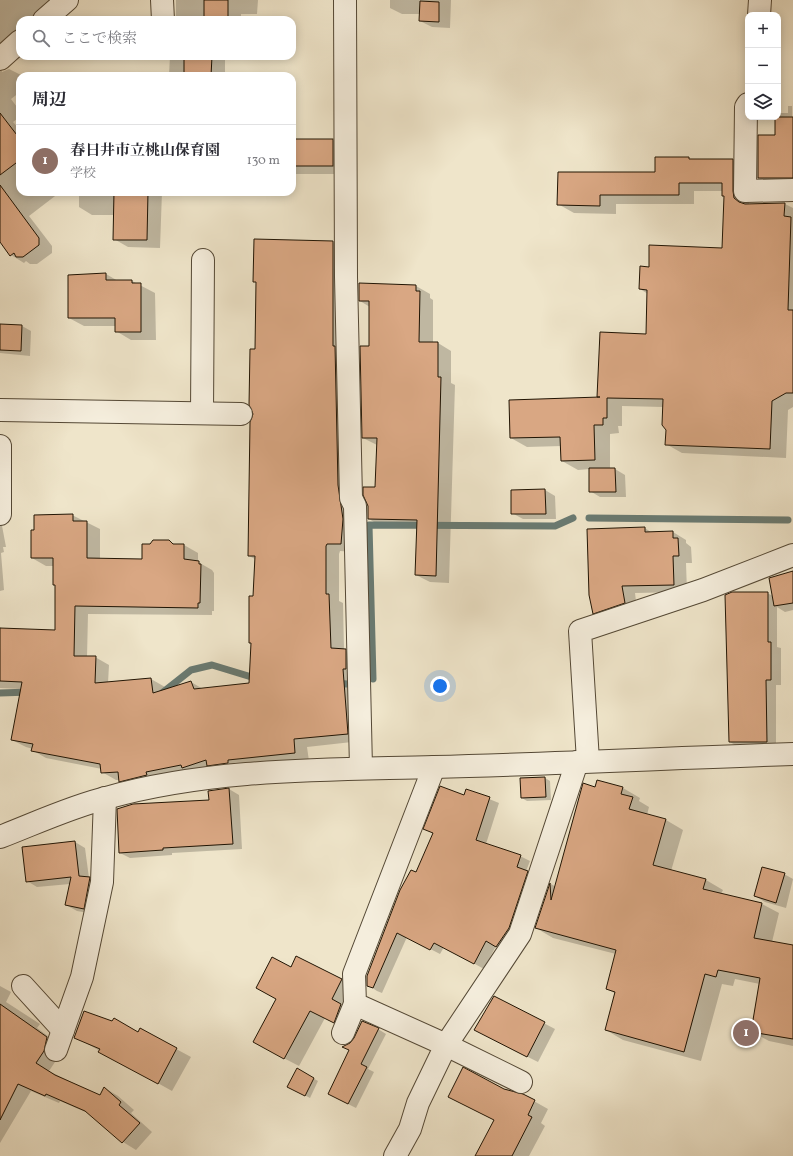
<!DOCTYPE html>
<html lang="ja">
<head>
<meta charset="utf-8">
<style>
	body { margin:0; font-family:Vollkorn,"Noto Serif JP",serif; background:#f7f7f7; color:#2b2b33 }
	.controls { position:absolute; right:12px; top:12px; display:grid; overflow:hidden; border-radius:8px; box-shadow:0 2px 10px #0003 }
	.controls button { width:36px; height:36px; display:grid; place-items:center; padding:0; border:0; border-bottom:1px solid #e1e1e2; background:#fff; color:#2b2b33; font:20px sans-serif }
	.you { position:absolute; left:440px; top:686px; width:14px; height:14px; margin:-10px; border:3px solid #fff; border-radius:50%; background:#1a73e8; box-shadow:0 0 0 6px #1a73e833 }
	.badge { display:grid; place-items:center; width:26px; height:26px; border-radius:50%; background:#7c3aed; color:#fff; font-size:13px; font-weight:700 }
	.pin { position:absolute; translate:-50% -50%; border:2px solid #fff; box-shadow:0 1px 4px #0006 }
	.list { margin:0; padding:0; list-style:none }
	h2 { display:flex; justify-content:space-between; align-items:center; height:52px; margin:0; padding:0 16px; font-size:17px }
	h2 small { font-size:13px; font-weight:400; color:#7c7c81 }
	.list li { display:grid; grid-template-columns:26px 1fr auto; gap:12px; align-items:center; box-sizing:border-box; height:72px; padding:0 16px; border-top:1px solid #e1e1e2 }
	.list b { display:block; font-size:15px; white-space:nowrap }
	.list p { margin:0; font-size:13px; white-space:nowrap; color:#7c7c81 }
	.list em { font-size:13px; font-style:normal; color:#7c7c81 }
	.icon { flex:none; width:22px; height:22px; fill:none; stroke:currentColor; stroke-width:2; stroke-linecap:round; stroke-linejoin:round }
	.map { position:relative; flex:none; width:793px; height:1156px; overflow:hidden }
	.search { position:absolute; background:#fff; box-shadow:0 2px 10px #0003; left:16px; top:16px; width:280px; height:44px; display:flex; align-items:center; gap:10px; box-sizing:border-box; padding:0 14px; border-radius:12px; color:#7c7c81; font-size:15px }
	.panel { position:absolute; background:#fff; box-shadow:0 2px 10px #0003; left:16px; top:72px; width:280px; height:124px; border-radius:12px }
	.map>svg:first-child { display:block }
</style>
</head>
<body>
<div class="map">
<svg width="793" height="1156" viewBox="0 0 793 1156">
	<rect width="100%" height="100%" fill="#efe5ca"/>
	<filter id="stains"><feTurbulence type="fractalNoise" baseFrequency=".005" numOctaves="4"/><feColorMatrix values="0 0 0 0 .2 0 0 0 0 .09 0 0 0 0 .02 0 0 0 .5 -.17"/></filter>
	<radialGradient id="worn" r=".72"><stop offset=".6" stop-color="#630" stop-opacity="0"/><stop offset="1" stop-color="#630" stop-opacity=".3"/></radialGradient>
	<g fill="#0003">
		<polygon points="0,0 58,0 48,20 20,20 20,44 1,63 2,72 9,69 23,76 20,76 20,92 11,99 20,111 20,117 13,122 20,130 20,192 162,192 160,248 128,247 114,239 115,215 92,215 79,207 79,194 59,193 29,216 52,246 52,253 37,264 30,264 26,261 24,263 11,255 0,241"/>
		<polygon points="176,0 258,0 257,14 241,14 241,20 176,20"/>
		<polygon points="390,0 451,0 450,28 432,27 420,21 420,14 402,14 390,8"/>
		<polygon points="170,56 225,56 225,76 64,76 64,74 169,75"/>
		<polygon points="792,98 793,183 770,184 759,178 776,136 776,117 778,117 778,113 788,113 788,106 792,106"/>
		<polygon points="292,140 333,140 348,149 348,174 292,174"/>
		<polygon points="656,158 733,160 748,169 749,204 785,204 793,208 793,407 788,410 786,458 682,453 666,444 667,430 663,407 622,406 622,426 618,426 619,433 610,434 610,469 615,469 625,475 626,497 600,497 590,491 590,469 578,470 562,461 562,446 527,447 511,438 601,398 598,397 647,335 648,294 640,289 650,268 723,249 725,196 723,191 694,191 694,204 616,204 616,214 574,213 558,204 656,173"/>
		<polygon points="255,240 333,242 347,250 355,552 340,551 339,554 339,601 343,603 344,650 359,658 361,741 307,747 309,761 134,789 120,780 116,780 102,772 102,769 46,758 32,750 33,749 26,747 12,740 22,689 0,688 0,627 2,629 56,631 56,586 54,566 46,566 32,558 72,515 100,529 100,559 143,560 169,541 176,545 184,545 198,553 198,562 212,570 214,573 214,611 212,611 212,615 88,614 87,657 95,657 109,665 108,683 151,679 165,687 165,690 191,682 203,689 250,684 255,559 249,556 256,350 257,283 254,281"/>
		<polygon points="106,274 118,281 132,281 155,293 156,340 131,340 116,331 116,326 84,326 69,318"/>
		<polygon points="360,284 416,286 430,294 430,298 433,300 433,343 438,343 451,351 451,383 455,385 449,583 430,582 416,575 418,527 382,527 369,519 376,488 377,445 363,438 370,347 370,307 360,301"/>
		<polygon points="0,325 22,326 31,331 30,356 0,353"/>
		<polygon points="545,490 555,496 556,519 523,519 512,513 512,491"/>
		<polygon points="0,515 6,547 3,547 4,552 1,553 4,590 0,591"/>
		<polygon points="645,528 652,533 673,532 686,540 686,543 691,547 692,563 686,563 687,592 635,593 637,610 606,621 593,613"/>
		<polygon points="793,572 793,610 785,612 777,607 777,647 781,648 781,685 776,685 776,747 740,748 730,742 767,593 773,596"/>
		<polygon points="545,778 550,781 551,800 527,801 522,798 521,779"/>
		<polygon points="598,781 623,788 640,798 639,801 649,807 647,815 666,820 683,830 671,871 706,880 723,890 721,894 762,904 779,913 772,942 793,946 793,1046 769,1041 752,1032 760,984 735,979 733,986 722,984 701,1061 623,1040 606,1030 616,994 607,989 616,954 553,938 536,928 551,884 556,887"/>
		<polygon points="229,789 239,795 242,849 172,853 172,855 130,858 120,853 210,801 209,792"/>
		<polygon points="467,790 499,803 486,844 520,856 530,861 526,871 537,877 506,951 496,946 484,969 444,947 440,954 407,937 382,993 377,991 368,985 434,834 425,829 465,796"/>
		<polygon points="75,842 85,848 89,878 100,884 94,914 77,911 66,905 70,884 37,887 27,881"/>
		<polygon points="784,874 793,879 786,908 765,902 755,896"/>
		<polygon points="291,968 341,980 355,988 348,1030 325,1018 299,1066 268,1050 277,999"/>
		<polygon points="0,986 11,992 6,1002 40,1024 37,1028 60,1045 57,1059 49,1071 101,1097 105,1088 118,1096 134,1110 131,1113 152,1132 136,1150 123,1142 90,1114 60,1101 59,1103 31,1091 0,1143"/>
		<polygon points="494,997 555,1029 538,1062 486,1036"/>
		<polygon points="378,1029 386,1034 368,1069 374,1072 356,1108 336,1098"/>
		<polygon points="141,1030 191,1057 172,1091 75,1037 139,1033"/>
		<polygon points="297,1069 318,1081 310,1098 293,1089"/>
		<polygon points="504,1090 523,1095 548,1109 541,1123 545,1126 529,1156 476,1156 494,1120 463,1104"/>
	</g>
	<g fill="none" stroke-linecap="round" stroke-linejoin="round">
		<g stroke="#697a72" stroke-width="7">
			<polyline points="589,518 788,520"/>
			<polyline points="373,679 369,525 555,526 573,518"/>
			<polyline points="335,683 347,684"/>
			<polyline points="0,693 30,692"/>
			<polyline points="162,693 191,670 212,665 258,679"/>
		</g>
	</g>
	<g fill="#d9a783" stroke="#201403">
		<rect x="204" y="0" width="24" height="20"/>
		<polygon points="420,1 439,2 439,22 419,21"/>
		<polygon points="184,56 212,56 211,76 184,76"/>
		<polygon points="0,113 20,139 20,160 0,175"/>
		<polygon points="775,117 793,117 793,178 758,178 758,135 775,135"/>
		<rect x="292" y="139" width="41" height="27"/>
		<polygon points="655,157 689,157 689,159 733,159 733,191 734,198 739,202 745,204 785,203 784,216 791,217 788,310 793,310 793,393 786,393 772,401 770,449 665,445 666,430 662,425 663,399 607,398 607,418 603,418 603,425 594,425 595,460 561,461 560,437 510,438 509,400 600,397 597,397 600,332 646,334 647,290 639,289 640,266 649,267 649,245 722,248 724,196 722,196 722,183 679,183 679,195 600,195 600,206 557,205 558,172 655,172"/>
		<polygon points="0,185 39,238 39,245 23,257 16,257 14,253 10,256 0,242"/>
		<polygon points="114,192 148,192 147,240 113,240"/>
		<polygon points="254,239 333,241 333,346 335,346 338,485 343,519 341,544 327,544 326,546 326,594 329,594 331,648 346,649 346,669 343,669 348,734 294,739 295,753 228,760 228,763 207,766 206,760 182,768 181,765 146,772 147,775 119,782 118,772 101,773 100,764 31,751 33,744 11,740 22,682 0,681 0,628 55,630 55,585 53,585 53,558 31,558 31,530 34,530 34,515 73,514 73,521 87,521 87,558 142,559 142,544 150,544 153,540 169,540 173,544 184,544 184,559 199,561 199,564 201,564 200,603 198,603 198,608 75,606 74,656 96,656 95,683 151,678 153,693 191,681 194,689 249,683 251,643 249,643 249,596 253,596 255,556 248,556 250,422 253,414 249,405 250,349 255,349 256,282 253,282"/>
		<polygon points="106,273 106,280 132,280 132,283 141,283 141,332 115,332 115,318 68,318 68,275"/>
		<polygon points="359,283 416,285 416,291 420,291 419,342 438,342 438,377 441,377 436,576 415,575 417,520 368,519 368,506 363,495 363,487 375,487 377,438 362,438 360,346 369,346 369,301 359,301"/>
		<polygon points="0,324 22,325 21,351 0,350"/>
		<polygon points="589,468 615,468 616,492 589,492"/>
		<polygon points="545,489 546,514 511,514 511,490"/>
		<polygon points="645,527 645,532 673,531 673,538 678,538 679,556 673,556 674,585 622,586 625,603 593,614 589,595 587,529"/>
		<polygon points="793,571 793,603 774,606 769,578"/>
		<polygon points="732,592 768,592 768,642 771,642 771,680 766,680 767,742 729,742 725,595"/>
		<polygon points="545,777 546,797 521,798 520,778"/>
		<polygon points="597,780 623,787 621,794 633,797 629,809 666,819 653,865 706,879 703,889 762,903 754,938 793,945 793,1039 751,1032 760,978 718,970 716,977 705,974 684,1052 605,1030 615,992 606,989 616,950 535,928 550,883 551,900 583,783 595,787"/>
		<polygon points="440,786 464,795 466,789 490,797 476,840 521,855 517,867 528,871 509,928 496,947 486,941 474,964 434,943 430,950 397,933 373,988 367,986 367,976 400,890 411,870 416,872 433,833 423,829"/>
		<polygon points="229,788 233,844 163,848 163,850 119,853 117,809 133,804 209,800 208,791"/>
		<polygon points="75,841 79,876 90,877 84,909 65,905 71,877 26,882 22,847"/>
		<polygon points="762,867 785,873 776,903 754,896"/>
		<polygon points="296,956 342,979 332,999 341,1004 334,1023 310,1011 284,1059 253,1042 276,999 256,988 272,957 291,967"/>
		<polygon points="494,996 545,1022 527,1057 474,1030"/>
		<polygon points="0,1004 47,1037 44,1051 36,1063 55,1075 100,1095 104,1087 121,1102 119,1105 140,1123 122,1143 85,1111 46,1094 45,1096 18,1084 0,1120"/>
		<polygon points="84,1011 112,1021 114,1018 138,1032 140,1028 177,1048 158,1084 98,1052 100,1049 74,1038"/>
		<polygon points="362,1021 379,1028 361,1064 367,1067 348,1104 328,1094 349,1050 342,1047 350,1043 354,1038"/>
		<polygon points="463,1067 504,1089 523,1094 535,1100 528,1115 532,1117 512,1156 475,1156 494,1120 448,1097"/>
		<polygon points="297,1068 314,1078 305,1096 287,1087"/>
	</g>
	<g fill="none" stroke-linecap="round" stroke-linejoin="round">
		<defs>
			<g id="street">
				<polyline points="162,0 163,20"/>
				<polyline points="345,0 346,277 351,498 355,506 361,768"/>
				<polyline points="759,15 760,0"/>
				<polyline points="44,20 67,0"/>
				<polyline points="0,59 20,41"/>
				<polyline points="748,104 746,107 745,191 793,190"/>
				<polyline points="0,410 241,414"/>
				<polyline points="202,413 203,260"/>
				<polyline points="0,446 0,514"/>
				<polyline points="588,761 580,631 703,590 793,555"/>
				<polyline points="434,767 354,974 355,1004 446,1045 521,1082"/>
				<path d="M0 837C34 824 70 807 106 798 212 768 325 770 434 767 554 764 673 758 793 754"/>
				<polyline points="23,986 63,1030"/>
				<polyline points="343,1033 355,1004"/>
				<polyline points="56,1050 82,977 102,882 105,798"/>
				<polyline points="395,1156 410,1129 418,1103 446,1045 520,934 577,762"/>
			</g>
		</defs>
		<use href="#street" stroke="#544835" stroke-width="24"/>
		<use href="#street" stroke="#f5eedd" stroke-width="22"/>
	</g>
	<rect width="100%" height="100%" filter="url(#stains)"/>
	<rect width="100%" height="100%" fill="url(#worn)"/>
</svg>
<div class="controls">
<button>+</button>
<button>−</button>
<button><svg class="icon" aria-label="layers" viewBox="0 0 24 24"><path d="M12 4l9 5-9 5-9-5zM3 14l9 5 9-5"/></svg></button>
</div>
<div class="you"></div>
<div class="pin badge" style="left:746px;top:1033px;background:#8d6e63">1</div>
<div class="search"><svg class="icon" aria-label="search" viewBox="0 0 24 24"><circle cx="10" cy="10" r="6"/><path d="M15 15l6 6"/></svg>ここで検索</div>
<section class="panel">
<h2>周辺<small></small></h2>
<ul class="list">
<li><span class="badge" style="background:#8d6e63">1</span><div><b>春日井市立桃山保育園</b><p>学校</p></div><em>130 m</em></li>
</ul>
</section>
</div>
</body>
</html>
